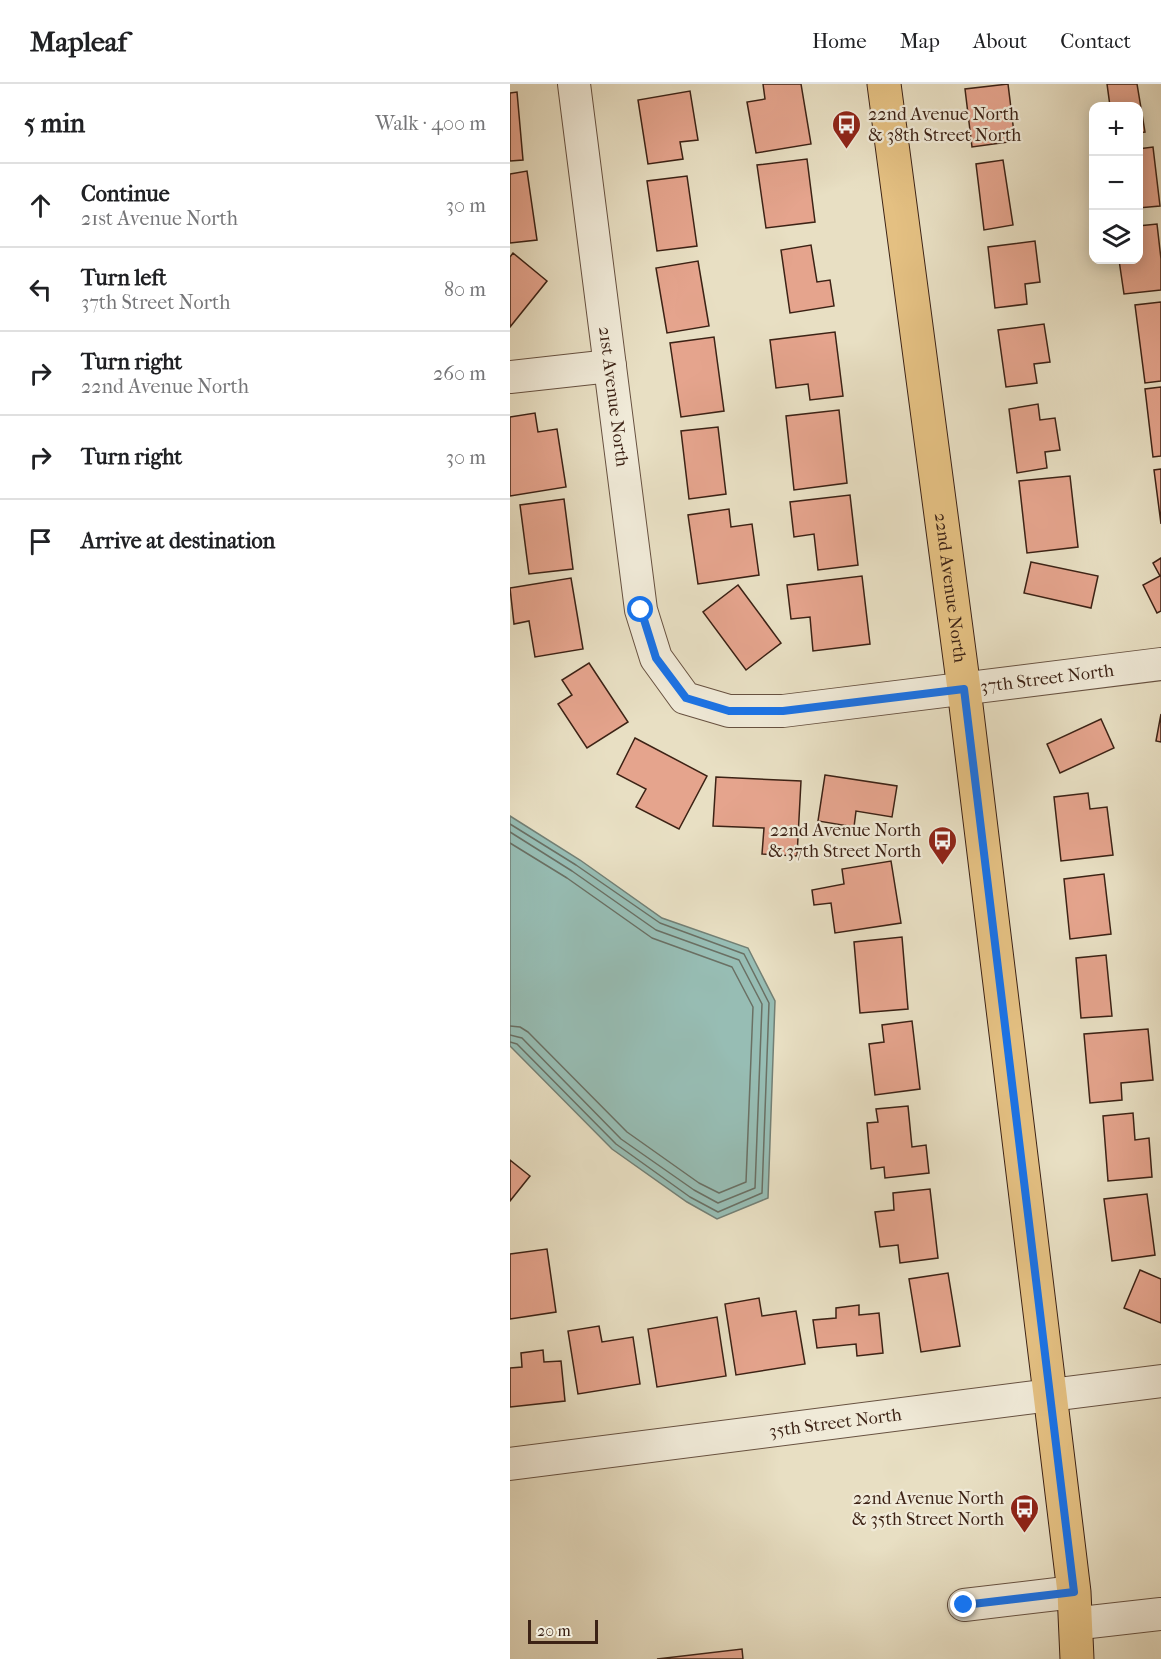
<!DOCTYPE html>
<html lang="en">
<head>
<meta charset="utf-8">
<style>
	body { margin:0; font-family:"IM FELL French Canon",serif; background:#f6f6f6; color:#202124 }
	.controls { position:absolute; right:18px; top:18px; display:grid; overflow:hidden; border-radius:12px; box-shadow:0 3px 15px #0003 }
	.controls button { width:54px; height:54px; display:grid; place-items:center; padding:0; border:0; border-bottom:2px solid #e0e0e0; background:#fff; color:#202124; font:30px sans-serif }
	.scale { position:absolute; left:18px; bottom:15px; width:70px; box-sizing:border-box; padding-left:6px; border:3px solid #3c2215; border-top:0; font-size:16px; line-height:21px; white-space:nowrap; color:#3c2215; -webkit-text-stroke:4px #f0ead8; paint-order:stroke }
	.stop { position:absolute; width:18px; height:18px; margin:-14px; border:4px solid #1a73e8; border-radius:50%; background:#fff }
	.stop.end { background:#1a73e8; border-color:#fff; box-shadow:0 2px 6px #0008 }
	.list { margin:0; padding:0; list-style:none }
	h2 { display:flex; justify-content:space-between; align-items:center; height:78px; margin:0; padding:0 24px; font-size:26px }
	h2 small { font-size:20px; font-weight:400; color:#757577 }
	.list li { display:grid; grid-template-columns:39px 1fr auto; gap:18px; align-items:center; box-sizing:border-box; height:84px; padding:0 24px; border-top:2px solid #e0e0e0 }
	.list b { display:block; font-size:22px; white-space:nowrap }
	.list p { margin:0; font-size:20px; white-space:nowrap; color:#757577 }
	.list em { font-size:20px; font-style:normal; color:#757577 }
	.icon { flex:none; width:33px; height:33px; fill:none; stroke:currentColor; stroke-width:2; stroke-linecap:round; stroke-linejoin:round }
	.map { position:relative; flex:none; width:651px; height:1575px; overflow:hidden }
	header { display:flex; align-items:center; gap:36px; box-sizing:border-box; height:84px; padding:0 30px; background:#fff; border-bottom:2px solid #e0e0e0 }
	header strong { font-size:28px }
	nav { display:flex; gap:33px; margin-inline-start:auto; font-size:21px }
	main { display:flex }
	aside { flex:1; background:#fff }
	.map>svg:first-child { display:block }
</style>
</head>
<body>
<header>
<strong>Mapleaf</strong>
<nav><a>Home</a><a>Map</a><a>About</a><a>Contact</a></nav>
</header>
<main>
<aside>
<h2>5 min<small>Walk · 400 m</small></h2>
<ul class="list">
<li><svg class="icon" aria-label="ahead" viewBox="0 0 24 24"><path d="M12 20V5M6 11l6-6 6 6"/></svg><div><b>Continue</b><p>21st Avenue North</p></div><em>30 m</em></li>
<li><svg class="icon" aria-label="left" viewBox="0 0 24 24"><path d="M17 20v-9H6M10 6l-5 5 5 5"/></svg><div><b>Turn left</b><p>37th Street North</p></div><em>80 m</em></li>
<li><svg class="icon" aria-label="right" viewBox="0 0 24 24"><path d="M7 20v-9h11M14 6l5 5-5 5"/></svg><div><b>Turn right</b><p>22nd Avenue North</p></div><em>260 m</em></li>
<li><svg class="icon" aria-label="right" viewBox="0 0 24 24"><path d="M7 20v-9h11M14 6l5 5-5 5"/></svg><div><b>Turn right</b></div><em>30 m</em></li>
<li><svg class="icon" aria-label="arrive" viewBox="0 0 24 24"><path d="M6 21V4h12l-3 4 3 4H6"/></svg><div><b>Arrive at destination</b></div></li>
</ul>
</aside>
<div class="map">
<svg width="651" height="1575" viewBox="0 0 651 1575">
	<rect width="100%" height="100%" fill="#e8dfc3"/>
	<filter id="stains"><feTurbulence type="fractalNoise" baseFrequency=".00333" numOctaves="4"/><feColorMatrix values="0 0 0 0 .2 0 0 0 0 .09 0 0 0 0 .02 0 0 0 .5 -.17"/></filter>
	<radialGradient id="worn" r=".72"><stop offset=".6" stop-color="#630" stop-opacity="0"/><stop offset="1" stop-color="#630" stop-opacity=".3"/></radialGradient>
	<polygon fill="#97bdb4" stroke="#737f74" stroke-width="1.5" points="0,732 70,776 152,834 238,864 265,917 258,1114 207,1135 177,1118 102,1065 0,962"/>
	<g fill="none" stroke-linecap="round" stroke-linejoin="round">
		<g stroke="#6a7064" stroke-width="1.5">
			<polyline points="0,740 66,781 150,839 234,870 259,919 252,1109 208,1128 180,1113 106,1060 7,960 0,958"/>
			<polyline points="0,748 62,787 146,846 229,876 252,920 245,1104 208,1119 184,1106 111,1055 12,954 0,951"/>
			<polyline points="0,759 57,794 142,854 222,883 243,923 236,1098 209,1109 189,1099 117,1048 18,948 10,943 0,942"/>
		</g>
	</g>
	<g fill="#e5a48d" stroke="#3c2215" stroke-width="1.5">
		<polygon points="253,0 291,0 301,60 246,69 237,18 255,15"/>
		<polygon points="498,0 505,57 462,63 455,5"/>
		<polygon points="597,0 627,0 635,48 628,49 628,22 600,22"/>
		<polygon points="180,7 188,56 170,58 173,75 138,80 128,16"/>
		<polygon points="7,8 13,76 0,77 0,9"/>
		<polygon points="643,63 650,122 628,124 628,65"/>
		<polygon points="297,75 305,138 256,144 247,81"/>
		<polygon points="493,76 503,141 474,146 466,80"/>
		<polygon points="17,87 27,156 0,159 0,90"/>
		<polygon points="177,92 187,162 147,167 137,97"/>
		<polygon points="647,140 651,175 651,206 614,210 609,176 628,176 628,142"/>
		<polygon points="525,157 530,198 515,200 517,220 485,224 478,163"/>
		<polygon points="301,161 307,198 320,196 324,222 280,229 271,166"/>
		<polygon points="3,169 37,197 0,243 0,173"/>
		<polygon points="188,177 199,242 157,249 146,184"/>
		<polygon points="651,218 651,297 635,299 625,221"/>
		<polygon points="534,240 540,278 524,280 527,299 496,303 488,246"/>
		<polygon points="325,248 333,312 300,316 298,300 266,304 260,256"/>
		<polygon points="204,253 214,327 171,333 160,259"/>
		<polygon points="651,303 651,372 643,373 635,305"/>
		<polygon points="528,320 530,336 545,334 550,366 535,368 537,384 507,389 499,325"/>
		<polygon points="329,326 337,399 284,406 276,332"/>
		<polygon points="25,329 28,348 47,345 56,403 0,412 0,333"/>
		<polygon points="208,343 216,410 179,415 171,347"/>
		<polygon points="651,385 651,440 644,386"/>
		<polygon points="560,392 568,463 517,469 509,397"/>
		<polygon points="340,411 348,481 308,486 304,450 284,453 280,418"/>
		<polygon points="54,415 63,485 19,490 10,421"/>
		<polygon points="219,425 221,443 242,440 249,491 188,500 178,431"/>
		<polygon points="651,474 651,527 647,529 633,501 650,492 643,479"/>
		<polygon points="521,478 588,492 581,524 514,509"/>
		<polygon points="352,492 360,560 303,567 300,533 281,535 277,501"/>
		<polygon points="61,494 73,565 25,573 19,537 4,540 0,504"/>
		<polygon points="228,501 271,559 236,586 193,528"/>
		<polygon points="79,579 118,638 77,664 48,620 62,611 52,596"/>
		<polygon points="651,630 651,658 646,657"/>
		<polygon points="591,635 604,664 550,689 537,660"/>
		<polygon points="125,654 197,692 169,745 126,723 136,705 107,690"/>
		<polygon points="315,691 387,702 382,733 346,727 344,743 308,737"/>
		<polygon points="206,693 291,697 287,772 252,770 254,744 203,742"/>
		<polygon points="578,709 580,725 597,723 603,771 551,777 544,713"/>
		<polygon points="381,777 391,839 325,849 321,819 304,821 302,806 334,800 332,785"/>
		<polygon points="594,790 601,850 560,855 554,795"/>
		<polygon points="392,853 398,925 350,929 344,858"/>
		<polygon points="596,871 602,932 571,934 566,874"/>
		<polygon points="402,937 410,1005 365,1011 359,960 374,958 372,941"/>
		<polygon points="638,945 643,996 611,999 612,1016 580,1019 574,950"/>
		<polygon points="398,1022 402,1063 416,1061 419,1089 375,1094 374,1083 361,1085 357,1039 368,1038 366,1025"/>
		<polygon points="623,1029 625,1056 639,1054 642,1093 598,1097 593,1032"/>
		<polygon points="0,1076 20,1092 0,1117"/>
		<polygon points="420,1105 428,1174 390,1179 388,1161 370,1163 365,1128 384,1126 383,1109"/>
		<polygon points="637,1110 645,1171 602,1177 594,1115"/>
		<polygon points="37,1165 46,1228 0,1235 0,1170"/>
		<polygon points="630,1186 651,1195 651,1239 614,1224"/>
		<polygon points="438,1189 450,1262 411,1268 399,1195"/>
		<polygon points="249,1214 252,1232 286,1227 295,1280 226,1291 215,1220"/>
		<polygon points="349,1221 349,1231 369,1229 373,1269 347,1272 346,1260 307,1264 303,1236 326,1234 326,1224"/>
		<polygon points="207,1233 216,1292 147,1303 138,1245"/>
		<polygon points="89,1242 92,1258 123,1253 130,1300 68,1310 58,1247"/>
		<polygon points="33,1266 34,1278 51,1277 55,1317 0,1323 0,1284 12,1283 11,1269"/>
		<polygon points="232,1565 233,1575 147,1575"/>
	</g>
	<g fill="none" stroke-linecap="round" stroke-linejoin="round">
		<defs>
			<g id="minor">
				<path id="s1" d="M64 0 131 526 146 574 175 614 219 627H273L651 580"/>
				<polyline points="0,293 100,282"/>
				<path id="s2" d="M0 1380 651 1297"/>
				<polyline points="454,1521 564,1508"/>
				<polyline points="571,1539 651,1530"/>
			</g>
			<g id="major">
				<path id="s3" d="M374 0 454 605 540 1310 564 1508 567 1575"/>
			</g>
		</defs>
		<use href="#minor" stroke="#675140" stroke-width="34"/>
		<use href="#major" stroke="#3c2215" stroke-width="35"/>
		<use href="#minor" stroke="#f0ead8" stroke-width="32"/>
		<use href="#major" stroke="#e4c082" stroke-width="33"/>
	</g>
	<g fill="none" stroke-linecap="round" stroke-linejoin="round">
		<polyline stroke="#1a73e8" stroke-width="8" points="131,526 146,574 176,614 219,627 273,627 454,605 564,1508 454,1521"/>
	</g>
	<defs>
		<symbol id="bus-pin" viewBox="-11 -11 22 30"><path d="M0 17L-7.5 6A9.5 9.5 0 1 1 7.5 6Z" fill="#8f2418" stroke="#f0ead8"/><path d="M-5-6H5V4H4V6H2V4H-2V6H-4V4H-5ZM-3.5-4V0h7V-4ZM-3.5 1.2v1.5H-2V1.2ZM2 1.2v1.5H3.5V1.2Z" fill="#fff"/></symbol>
	</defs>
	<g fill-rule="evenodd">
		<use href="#bus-pin" x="320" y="24" width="33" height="45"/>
		<use href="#bus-pin" x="416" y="740" width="33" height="45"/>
		<use href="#bus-pin" x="498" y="1408" width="33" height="45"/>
	</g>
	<g text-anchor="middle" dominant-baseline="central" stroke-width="4.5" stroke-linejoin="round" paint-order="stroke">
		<g font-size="18" fill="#3c2215" stroke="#f0ead8" text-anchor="end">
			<text x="358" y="30" text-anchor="start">22nd Avenue North<tspan x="358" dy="21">&amp; 38th Street North</tspan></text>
			<text x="411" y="746">22nd Avenue North<tspan x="411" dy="21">&amp; 37th Street North</tspan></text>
			<text x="494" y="1414">22nd Avenue North<tspan x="494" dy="21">&amp; 35th Street North</tspan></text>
		</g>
		<g font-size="18" fill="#3c2215" stroke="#f0ead8">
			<text stroke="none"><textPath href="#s1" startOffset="315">21st Avenue North</textPath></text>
			<text stroke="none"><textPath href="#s3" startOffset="508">22nd Avenue North</textPath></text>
			<text stroke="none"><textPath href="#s1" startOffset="996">37th Street North</textPath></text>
			<text stroke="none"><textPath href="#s2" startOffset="328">35th Street North</textPath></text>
		</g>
	</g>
	<rect width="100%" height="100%" filter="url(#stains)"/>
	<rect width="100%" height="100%" fill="url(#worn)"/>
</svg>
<div class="controls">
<button>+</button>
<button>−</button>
<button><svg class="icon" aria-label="layers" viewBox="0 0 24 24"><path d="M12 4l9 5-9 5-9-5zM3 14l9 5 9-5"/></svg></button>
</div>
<div class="scale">20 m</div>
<div class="stop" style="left:131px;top:526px"></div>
<div class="stop end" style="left:454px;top:1521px"></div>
</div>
</main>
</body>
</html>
